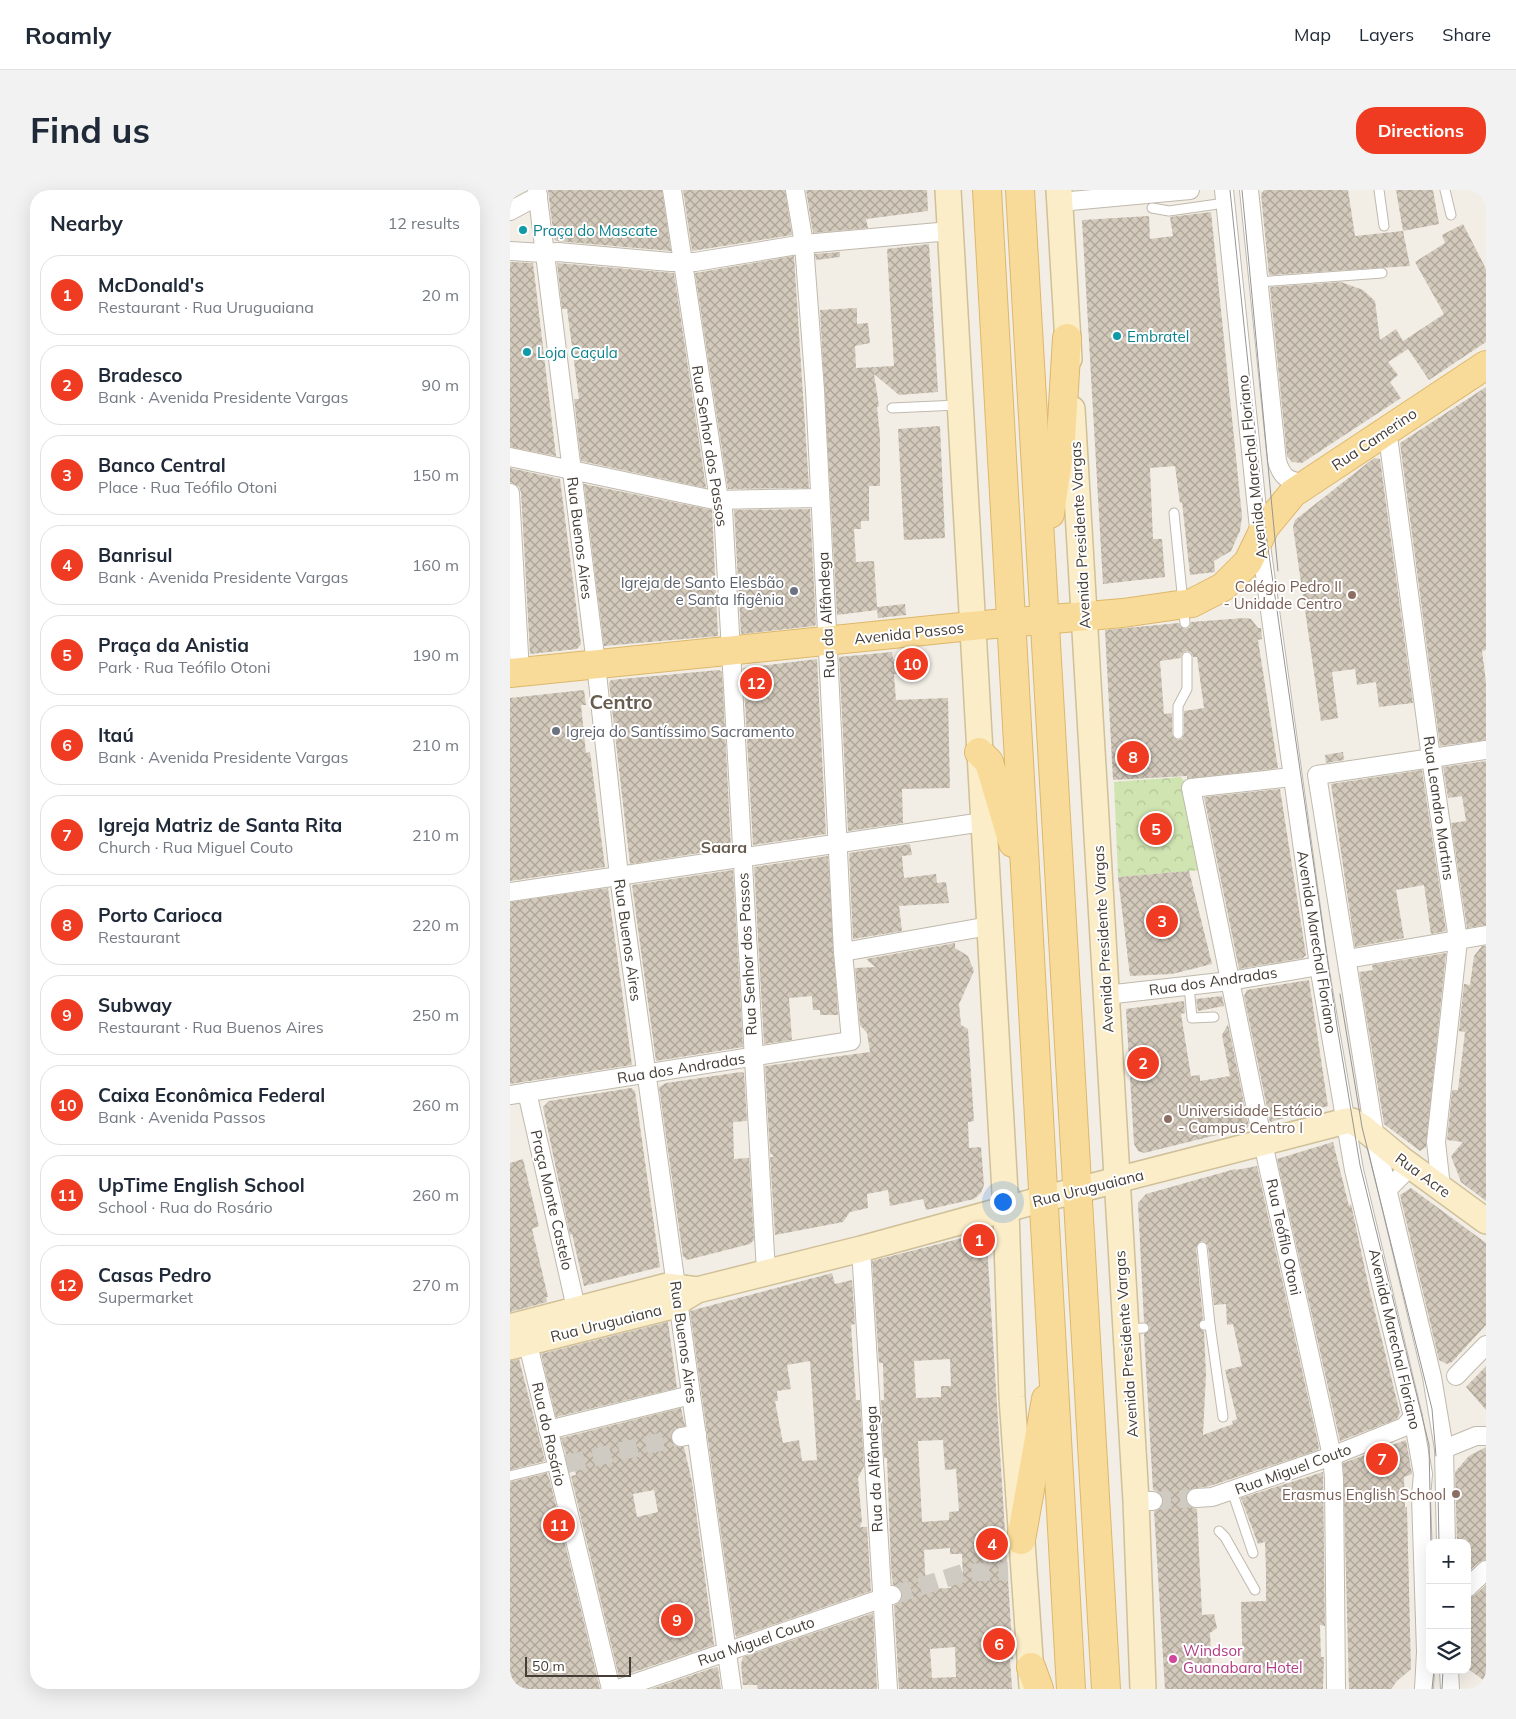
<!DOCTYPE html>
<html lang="en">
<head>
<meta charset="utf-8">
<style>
	body { margin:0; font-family:Mulish,sans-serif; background:#f2f2f3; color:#1f2937 }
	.controls { position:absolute; right:15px; bottom:15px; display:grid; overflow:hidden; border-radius:10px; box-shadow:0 5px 20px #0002 }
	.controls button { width:45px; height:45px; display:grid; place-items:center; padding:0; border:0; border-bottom:1px solid #e0e1e3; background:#fff; color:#1f2937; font:25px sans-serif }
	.scale { position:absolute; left:15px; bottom:12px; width:106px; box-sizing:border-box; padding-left:5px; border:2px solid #453e36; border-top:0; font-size:14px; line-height:18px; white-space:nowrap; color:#453e36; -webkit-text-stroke:4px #fff; paint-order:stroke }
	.you { position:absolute; left:492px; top:1011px; width:18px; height:18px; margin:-12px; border:4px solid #fff; border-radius:50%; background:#1a73e8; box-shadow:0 0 0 8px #1a73e833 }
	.badge { display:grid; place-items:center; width:32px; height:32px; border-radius:50%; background:#ee3b21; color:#fff; font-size:16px; font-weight:700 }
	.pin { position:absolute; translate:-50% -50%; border:2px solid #fff; box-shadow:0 1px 5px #0006 }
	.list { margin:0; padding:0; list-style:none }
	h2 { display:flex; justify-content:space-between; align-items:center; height:65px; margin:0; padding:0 20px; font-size:21px }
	h2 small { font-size:16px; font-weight:400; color:#747a83 }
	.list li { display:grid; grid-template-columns:32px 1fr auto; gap:15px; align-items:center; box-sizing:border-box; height:80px; margin:0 10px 10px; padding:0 10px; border:1px solid #e0e1e3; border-radius:20px }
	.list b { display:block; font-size:19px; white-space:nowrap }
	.list p { margin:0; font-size:16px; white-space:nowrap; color:#747a83 }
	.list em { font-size:16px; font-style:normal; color:#747a83 }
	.icon { flex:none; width:28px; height:28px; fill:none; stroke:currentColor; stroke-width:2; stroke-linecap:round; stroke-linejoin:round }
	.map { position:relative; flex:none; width:976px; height:1499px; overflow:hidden; border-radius:20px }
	header { display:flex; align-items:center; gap:30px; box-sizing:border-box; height:70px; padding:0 25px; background:#fff; border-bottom:1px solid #e0e1e3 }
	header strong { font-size:24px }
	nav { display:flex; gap:28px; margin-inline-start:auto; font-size:18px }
	.intro { display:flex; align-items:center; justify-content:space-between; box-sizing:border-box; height:120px; padding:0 30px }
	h1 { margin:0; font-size:35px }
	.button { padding:12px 22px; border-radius:20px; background:#ee3b21; color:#fff; font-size:18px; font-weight:700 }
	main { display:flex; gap:30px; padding:0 30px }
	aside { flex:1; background:#fff; border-radius:20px; box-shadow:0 5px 20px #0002 }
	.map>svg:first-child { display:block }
</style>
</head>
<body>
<header>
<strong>Roamly</strong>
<nav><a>Map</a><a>Layers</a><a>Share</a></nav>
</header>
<div class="intro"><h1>Find us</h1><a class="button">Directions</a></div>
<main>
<aside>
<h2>Nearby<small>12 results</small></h2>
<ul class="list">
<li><span class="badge">1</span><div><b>McDonald's</b><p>Restaurant · Rua Uruguaiana</p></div><em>20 m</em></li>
<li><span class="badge">2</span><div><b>Bradesco</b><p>Bank · Avenida Presidente Vargas</p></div><em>90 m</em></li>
<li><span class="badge">3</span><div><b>Banco Central</b><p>Place · Rua Teófilo Otoni</p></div><em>150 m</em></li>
<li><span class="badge">4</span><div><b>Banrisul</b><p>Bank · Avenida Presidente Vargas</p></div><em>160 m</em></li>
<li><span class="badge">5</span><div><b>Praça da Anistia</b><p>Park · Rua Teófilo Otoni</p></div><em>190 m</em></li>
<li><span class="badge">6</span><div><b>Itaú</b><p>Bank · Avenida Presidente Vargas</p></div><em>210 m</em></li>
<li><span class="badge">7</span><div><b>Igreja Matriz de Santa Rita</b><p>Church · Rua Miguel Couto</p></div><em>210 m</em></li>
<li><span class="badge">8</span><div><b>Porto Carioca</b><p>Restaurant</p></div><em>220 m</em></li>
<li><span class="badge">9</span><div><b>Subway</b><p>Restaurant · Rua Buenos Aires</p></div><em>250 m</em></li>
<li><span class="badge">10</span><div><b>Caixa Econômica Federal</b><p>Bank · Avenida Passos</p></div><em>260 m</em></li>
<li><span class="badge">11</span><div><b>UpTime English School</b><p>School · Rua do Rosário</p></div><em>260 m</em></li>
<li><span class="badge">12</span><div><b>Casas Pedro</b><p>Supermarket</p></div><em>270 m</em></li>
</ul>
</aside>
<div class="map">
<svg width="976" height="1499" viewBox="0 0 976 1499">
	<defs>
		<pattern id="forest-crowns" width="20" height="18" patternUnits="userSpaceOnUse" patternTransform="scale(1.25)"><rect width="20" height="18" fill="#cfe4b1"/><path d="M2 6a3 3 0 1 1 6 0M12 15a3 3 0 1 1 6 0" fill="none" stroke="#b3c599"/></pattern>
		<pattern id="building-cross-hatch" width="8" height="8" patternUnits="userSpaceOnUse" patternTransform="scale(1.25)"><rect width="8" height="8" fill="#d3cabc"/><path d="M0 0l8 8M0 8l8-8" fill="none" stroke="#ada59a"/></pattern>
	</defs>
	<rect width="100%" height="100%" fill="#f2eee6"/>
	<polygon fill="url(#forest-crowns)" points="671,587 678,597 693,680 608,687 604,592"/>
	<g fill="url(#building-cross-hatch)" fill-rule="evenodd">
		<polygon points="38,0 152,0 161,61 46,51 44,49"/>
		<polygon points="173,0 275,0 282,45 182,61"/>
		<polygon points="296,0 417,0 418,21 356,29 358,38 303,43"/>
		<polygon points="754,0 838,0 845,46 893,41 900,76 759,85 751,4"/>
		<polygon points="886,0 923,0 929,34 893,41"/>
		<polygon points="701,22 732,326 730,341 721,361 704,371 705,382 680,385 672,312 670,313 665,276 640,278 643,349 652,349 655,387 593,394 572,30 639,26 640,49 663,46 660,27"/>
		<polygon points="953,34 976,79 976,152 919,190 898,159 878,172 888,185 880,192 891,208 792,273 782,272 777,266 760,97 831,92 853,100 865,111 870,150 886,139 893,151 934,124 905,72 935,53 932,45"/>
		<polygon points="419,54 428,202 389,205 364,184 369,216 367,217 370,246 370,296 359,296 359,331 351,331 351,339 344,339 346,372 364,371 367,417 395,414 396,425 368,428 367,420 327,425 310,120 347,118 347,134 358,133 360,153 345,156 346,178 384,176 377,59"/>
		<polygon points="330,62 330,67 306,70 305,64"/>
		<polygon points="284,66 299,298 218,299 185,83"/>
		<polygon points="0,72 23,73 46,266 0,257"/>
		<polygon points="47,73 164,83 196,298 71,271 64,209 69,209 57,119 52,119"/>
		<polygon points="976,197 976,460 972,461 976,492 976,550 930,556 890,253"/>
		<polygon points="430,236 435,348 394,350 388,239"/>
		<polygon points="864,268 870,269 903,513 869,517 866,492 847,495 845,479 822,482 828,528 811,531 783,337 785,330"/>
		<polygon points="0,278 50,289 71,454 67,459 20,464 11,302 9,297 0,292"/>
		<polygon points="74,294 202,320 208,446 94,456"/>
		<polygon points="300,319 306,434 304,436 231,444 224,320"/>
		<path d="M735 428 741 429 748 438H751L752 449 748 450 768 578 677 589V586L603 590 595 440 669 433 675 439 679 438 681 432ZM677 461 681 462 683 467H687L694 518 674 521V544L672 549 668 550 662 544V523L654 524 650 471 671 468 672 463Z"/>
		<polygon points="382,462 383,469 398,469 399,483 384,484 386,510 438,508 440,598 392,599 393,633 338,641 329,467"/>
		<polygon points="307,469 316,644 243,655 233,478"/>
		<polygon points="209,480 212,482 221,658 120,674 99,493 101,490"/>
		<polygon points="74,500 76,515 71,515 76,563 80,562 95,677 0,691 0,508"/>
		<polygon points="833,562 834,570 816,573 815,565"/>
		<polygon points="976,571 976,735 957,738 941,633 956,631 952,606 938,608 933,577"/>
		<polygon points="912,580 936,741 921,744 914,695 886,700 894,748 845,757 821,594"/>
		<polygon points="770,599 796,765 793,768 729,779 694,607"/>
		<polygon points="400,654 402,665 392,666 394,688 426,684 427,693 436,692 439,713 389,716 392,741 343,749 339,663"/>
		<polygon points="318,666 328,825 310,825 310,820 303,820 302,806 279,808 282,850 254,854 244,677"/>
		<polygon points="223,680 233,857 146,871 122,695"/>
		<polygon points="679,681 702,774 662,784 620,786 608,687"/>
		<polygon points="98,698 122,875 0,894 0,712"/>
		<polygon points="445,753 445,758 458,766 464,781 449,814 451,835 458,839 464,931 458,932 459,958 471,957 474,995 471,1003 464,1009 416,1020 413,1009 380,1016 378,1000 357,1004 358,1018 340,1022 333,1032 265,1045 260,967 264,967 260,963 255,876 360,862 357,843 350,835 345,778 365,777 356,769"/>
		<polygon points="972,756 976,756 976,1011 951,992 941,966 953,952 937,950 942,900 948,900 955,842 949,841 954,794 960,795 964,766"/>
		<polygon points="936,763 916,957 910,961 874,934 849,782 863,780 862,775"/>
		<polygon points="799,790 818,916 760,932 734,806 737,800"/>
		<polygon points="712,806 714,816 688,821 686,809"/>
		<polygon points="674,811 675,823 671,824 681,886 690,885 690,891 720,886 712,845 718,834 739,937 634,963 628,961 624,954 616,819"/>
		<polygon points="231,882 234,883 237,931 223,932 224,969 239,968 244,1050 240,1054 177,1070 173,1066 149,897 156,893"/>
		<polygon points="121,898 125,901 150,1077 74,1096 62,1044 60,1045 33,917 39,911"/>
		<polygon points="823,952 839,1016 841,1014 859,1098 890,1223 887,1229 830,1251 767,969"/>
		<polygon points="13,969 29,1036 22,1039 38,1107 36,1107 37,1112 0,1122 0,973"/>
		<path d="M747 976 809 1257 808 1260 700 1296 681 1299 675 1309 681 1317 687 1319 692 1425 704 1424 707 1438 700 1443 702 1483H733L731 1412 756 1411V1381L755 1352 748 1354 731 1308 813 1282 815 1436 810 1435 811 1467H814L813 1499H655L644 1321 652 1317 654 1311 649 1302 643 1300 634 1144 639 1141 640 1137 634 1132 628 1013 636 1004 725 979 726 980ZM691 1051 695 1052 698 1056 704 1115 716 1114 717 1135 723 1134 732 1176 715 1180 727 1229 722 1231 723 1234 693 1245 696 1184 694 1141 688 1135 693 1129 686 1058Z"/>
		<polygon points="901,998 976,1053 976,1135 942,1172 937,1174 929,1170 890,1005"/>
		<path d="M464 1045 472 1049 477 1055 503 1469H500L502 1499H389L384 1416 390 1412 392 1407 389 1397 383 1395 381 1377 377 1268H374L371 1210H374L373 1173H369L362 1071ZM440 1169 441 1196H431V1207L406 1208 404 1171ZM433 1250 435 1280 446 1279 449 1321 439 1322V1330L412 1332 408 1251ZM440 1358V1364H452L453 1390 441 1391V1398L416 1399 414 1360ZM445 1457 446 1487 422 1488 420 1459Z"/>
		<path d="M322 1083 325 1094 342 1090 345 1134 341 1135 346 1210H350L354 1276 348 1288 352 1331 350 1337H357L361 1401 227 1447 225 1444 180 1121ZM300 1171 307 1270 292 1271 289 1250 273 1253 265 1211H268L267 1201 281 1199 277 1175Z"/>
		<polygon points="158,1132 167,1198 46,1227 31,1164"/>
		<polygon points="9,1169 35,1271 0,1280 0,1171"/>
		<polygon points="976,1176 976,1220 956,1197"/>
		<path d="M171 1218 175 1236 164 1239 161 1248 167 1257H174L182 1292 204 1455 109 1487 61 1286 66 1285 61 1264 56 1265 51 1248ZM144 1300 148 1322 127 1327 123 1304Z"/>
		<polygon points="896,1250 902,1284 894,1287 895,1317 897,1317 901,1479 887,1491 881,1499 839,1499 833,1273"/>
		<polygon points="976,1257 976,1370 969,1372 957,1383 957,1353 947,1353 945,1282 959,1266"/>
		<polygon points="37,1283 40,1291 90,1499 0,1499 0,1292"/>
		<polygon points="976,1395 976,1492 957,1478 957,1408 964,1406"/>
		<polygon points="363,1423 367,1499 248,1499 247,1495 233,1495 231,1474 233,1467"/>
		<polygon points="206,1477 208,1478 211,1499 141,1499"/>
	</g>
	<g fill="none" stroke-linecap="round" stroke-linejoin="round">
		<g stroke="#cfcbc3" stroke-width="18" stroke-dasharray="18 9" stroke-linecap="butt">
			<polyline points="57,1274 171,1247"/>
			<polyline points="643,1311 686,1308"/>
			<polyline points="384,1405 453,1383 498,1381"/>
		</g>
		<defs>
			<g id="lane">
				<polyline points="869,0 874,36"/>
				<polyline points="935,0 941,25"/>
				<polyline points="642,18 659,21 715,13"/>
				<polyline points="748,92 872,83"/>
				<polyline points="382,218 448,215"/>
				<polyline points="664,323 675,433"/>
				<polyline points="668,544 668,516 677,499 677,467"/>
				<polyline points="679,796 682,828 704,827"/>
				<polyline points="692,1057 700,1135 694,1135"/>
				<polyline points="700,1135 713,1227"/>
				<polyline points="617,1139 634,1138"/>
				<polyline points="0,1286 45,1275"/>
				<polyline points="722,1301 743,1363"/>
				<polyline points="709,1341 715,1347 745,1400"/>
			</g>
			<g id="street">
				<polyline points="27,0 86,474 109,686 222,1499"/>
				<polyline points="162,0 209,310 213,319 256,1082"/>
				<polyline points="714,0 750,348 809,776 844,980 903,1227 913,1284 911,1306 916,1462 914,1499"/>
				<path d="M739 0 767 271C772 289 779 291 797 294"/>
				<polyline points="550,12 680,0"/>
				<polyline points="0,21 28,6"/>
				<polyline points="0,61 34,63 48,62 160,72 185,72 294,54 440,41"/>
				<polyline points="877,239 921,568 948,750 926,952 931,997"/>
				<polyline points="0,267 204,310 309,308"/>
				<polyline points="0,303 10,482"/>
				<polyline points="782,587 681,598 753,953 822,1266 824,1288 826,1499"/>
				<polyline points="0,702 473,632"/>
				<polyline points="333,762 479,736"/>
				<polyline points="837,769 976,745"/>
				<polyline points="596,805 720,791 809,776"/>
				<polyline points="17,902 66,1118"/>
				<polyline points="0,905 341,851 333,762 305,200 294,54 285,0"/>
				<polyline points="878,999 901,976"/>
				<polyline points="351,1059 378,1499"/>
				<polyline points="15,1142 101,1499"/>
				<polyline points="946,1186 976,1155"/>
				<polyline points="38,1240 181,1205"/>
				<polyline points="171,1247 187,1244"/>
				<polyline points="934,1259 966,1246 976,1246"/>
				<polyline points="686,1308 702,1307 822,1266 894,1237 903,1227"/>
				<polyline points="626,1311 643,1311"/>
				<polyline points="936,1353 934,1259 922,1187 865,948 807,585 976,560"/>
				<polyline points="957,1398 976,1380"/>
				<polyline points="939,1480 940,1499"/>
				<polyline points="108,1499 382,1405"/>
			</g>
			<g id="secondary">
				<polyline points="438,0 496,1020 502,1207 522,1497"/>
				<polyline points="549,0 559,169"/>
				<polyline points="562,219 626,1311 633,1499"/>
				<polyline points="0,1137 157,1096 187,1100"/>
				<polyline points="0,1157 159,1117 187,1100 351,1059 533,1009 836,931 842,931 852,937 891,969 976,1031"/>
			</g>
			<g id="primary">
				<polyline points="477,0 561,1499"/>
				<polyline points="510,0 596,1499"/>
				<polyline points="540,324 551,249 557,148"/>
				<polyline points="0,483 461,436 613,423 682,413 713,397 738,372 755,337 783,303 976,175"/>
				<polyline points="469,562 479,572 503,653"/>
				<polyline points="511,1350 536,1209"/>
				<polyline points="521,1477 529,1499"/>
			</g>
		</defs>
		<use href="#lane" stroke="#c0b9ac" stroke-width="11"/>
		<use href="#street" stroke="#c0b9ac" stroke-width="20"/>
		<use href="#secondary" stroke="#d0c098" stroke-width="28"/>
		<use href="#primary" stroke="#ddb76a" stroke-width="30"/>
		<use href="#lane" stroke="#fff" stroke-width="9"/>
		<use href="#street" stroke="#fff" stroke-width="18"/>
		<use href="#secondary" stroke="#fbedc7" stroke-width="25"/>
		<use href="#primary" stroke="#f9db99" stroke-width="28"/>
		<g stroke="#959595" stroke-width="1">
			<polyline points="720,0 755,337 827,836 850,975 919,1255 921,1353"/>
			<polyline points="732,0 768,381"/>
			<polyline points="830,804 852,937 922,1219 926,1266"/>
			<polyline points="928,1301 929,1353"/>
			<polyline points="922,1499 924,1480"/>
			<polyline points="932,1499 933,1480"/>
		</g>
	</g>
	<g fill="#0f9aa8" stroke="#fff" stroke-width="2">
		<circle cx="13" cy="40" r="5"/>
		<circle cx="607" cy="146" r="5"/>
		<circle cx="17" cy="162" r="5"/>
	</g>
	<g fill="#6b7280" stroke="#fff" stroke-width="2">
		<circle cx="284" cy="401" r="5"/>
		<circle cx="46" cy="541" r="5"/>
	</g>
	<g fill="#8d6e63" stroke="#fff" stroke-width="2">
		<circle cx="842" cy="405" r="5"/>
		<circle cx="658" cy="929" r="5"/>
		<circle cx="946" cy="1304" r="5"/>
	</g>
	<circle fill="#d1479c" stroke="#fff" stroke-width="2" cx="663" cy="1469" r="5"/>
	<g text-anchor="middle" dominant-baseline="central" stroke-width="4" stroke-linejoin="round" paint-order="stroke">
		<g font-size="15" fill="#0d838f" stroke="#fff" text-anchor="start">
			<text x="23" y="40">Praça do Mascate</text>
			<text x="617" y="146">Embratel</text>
			<text x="27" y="162">Loja Caçula</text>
		</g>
		<g font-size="15" fill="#453e36" stroke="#fff">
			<text transform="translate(864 249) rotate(-34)">Rua Camerino</text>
			<text transform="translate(200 256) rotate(81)">Rua Senhor dos Passos</text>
			<text transform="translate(742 277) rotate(-96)">Avenida Marechal Floriano</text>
			<text transform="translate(570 345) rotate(-93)">Avenida Presidente Vargas</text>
			<text transform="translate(70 348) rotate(83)">Rua Buenos Aires</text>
			<text transform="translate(316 425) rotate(-93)">Rua da Alfândega</text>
			<text transform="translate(399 443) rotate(-6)">Avenida Passos</text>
			<text transform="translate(929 618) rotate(82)">Rua Leandro Martins</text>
			<text transform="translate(593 749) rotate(-93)">Avenida Presidente Vargas</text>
			<text transform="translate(118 750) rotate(82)">Rua Buenos Aires</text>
			<text transform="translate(807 752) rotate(81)">Avenida Marechal Floriano</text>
			<text transform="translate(237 764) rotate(-93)">Rua Senhor dos Passos</text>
			<text transform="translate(703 791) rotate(-8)">Rua dos Andradas</text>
			<text transform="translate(171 878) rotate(-9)">Rua dos Andradas</text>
			<text transform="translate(913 985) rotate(36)">Rua Acre</text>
			<text transform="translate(578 998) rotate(-14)">Rua Uruguaiana</text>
			<text transform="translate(42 1010) rotate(77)">Praça Monte Castelo</text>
			<text transform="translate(774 1047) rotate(78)">Rua Teófilo Otoni</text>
			<text transform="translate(96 1133) rotate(-14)">Rua Uruguaiana</text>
			<text transform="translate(885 1149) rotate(77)">Avenida Marechal Floriano</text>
			<text transform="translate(174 1152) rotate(82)">Rua Buenos Aires</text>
			<text transform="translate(616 1154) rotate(-94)">Avenida Presidente Vargas</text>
			<text transform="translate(39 1244) rotate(77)">Rua do Rosário</text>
			<text transform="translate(364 1279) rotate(-93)">Rua da Alfândega</text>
			<text transform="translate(783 1279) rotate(-20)">Rua Miguel Couto</text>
			<text transform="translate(246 1451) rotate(-19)">Rua Miguel Couto</text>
		</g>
		<g font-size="15" fill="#5b616d" stroke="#fff" text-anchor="end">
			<text x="274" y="392">Igreja de Santo Elesbão<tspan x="274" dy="17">e Santa Ifigênia</tspan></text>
			<text x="56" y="541" text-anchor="start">Igreja do Santíssimo Sacramento</text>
		</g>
		<g font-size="15" fill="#785e54" stroke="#fff" text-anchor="end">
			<text x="832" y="396">Colégio Pedro II<tspan x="832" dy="17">- Unidade Centro</tspan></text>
			<text x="668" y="920" text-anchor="start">Universidade Estácio<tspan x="668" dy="17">- Campus Centro I</tspan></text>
			<text x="936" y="1304">Erasmus English School</text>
		</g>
		<g font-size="15" fill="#b23c85" stroke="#fff" text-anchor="start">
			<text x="673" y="1460">Windsor<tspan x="673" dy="17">Guanabara Hotel</tspan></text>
		</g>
		<g font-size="16" font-weight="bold" fill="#675c4e" stroke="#fff">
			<text x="214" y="657">Saara</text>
		</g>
		<g font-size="20" font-weight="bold" fill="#675c4e" stroke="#fff">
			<text x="111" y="511">Centro</text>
		</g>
	</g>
</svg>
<div class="controls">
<button>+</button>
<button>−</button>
<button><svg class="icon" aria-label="layers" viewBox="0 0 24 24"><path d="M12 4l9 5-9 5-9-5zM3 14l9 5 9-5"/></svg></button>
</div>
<div class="scale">50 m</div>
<div class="you"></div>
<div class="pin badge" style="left:469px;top:1050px">1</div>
<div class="pin badge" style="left:633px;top:873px">2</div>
<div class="pin badge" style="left:652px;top:731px">3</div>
<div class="pin badge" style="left:482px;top:1354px">4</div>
<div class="pin badge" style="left:646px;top:639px">5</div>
<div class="pin badge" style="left:489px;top:1454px">6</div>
<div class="pin badge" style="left:872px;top:1269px">7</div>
<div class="pin badge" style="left:623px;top:567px">8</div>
<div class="pin badge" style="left:167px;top:1430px">9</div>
<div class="pin badge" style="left:402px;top:474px">10</div>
<div class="pin badge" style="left:49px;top:1335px">11</div>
<div class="pin badge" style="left:246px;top:493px">12</div>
</div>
</main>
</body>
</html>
